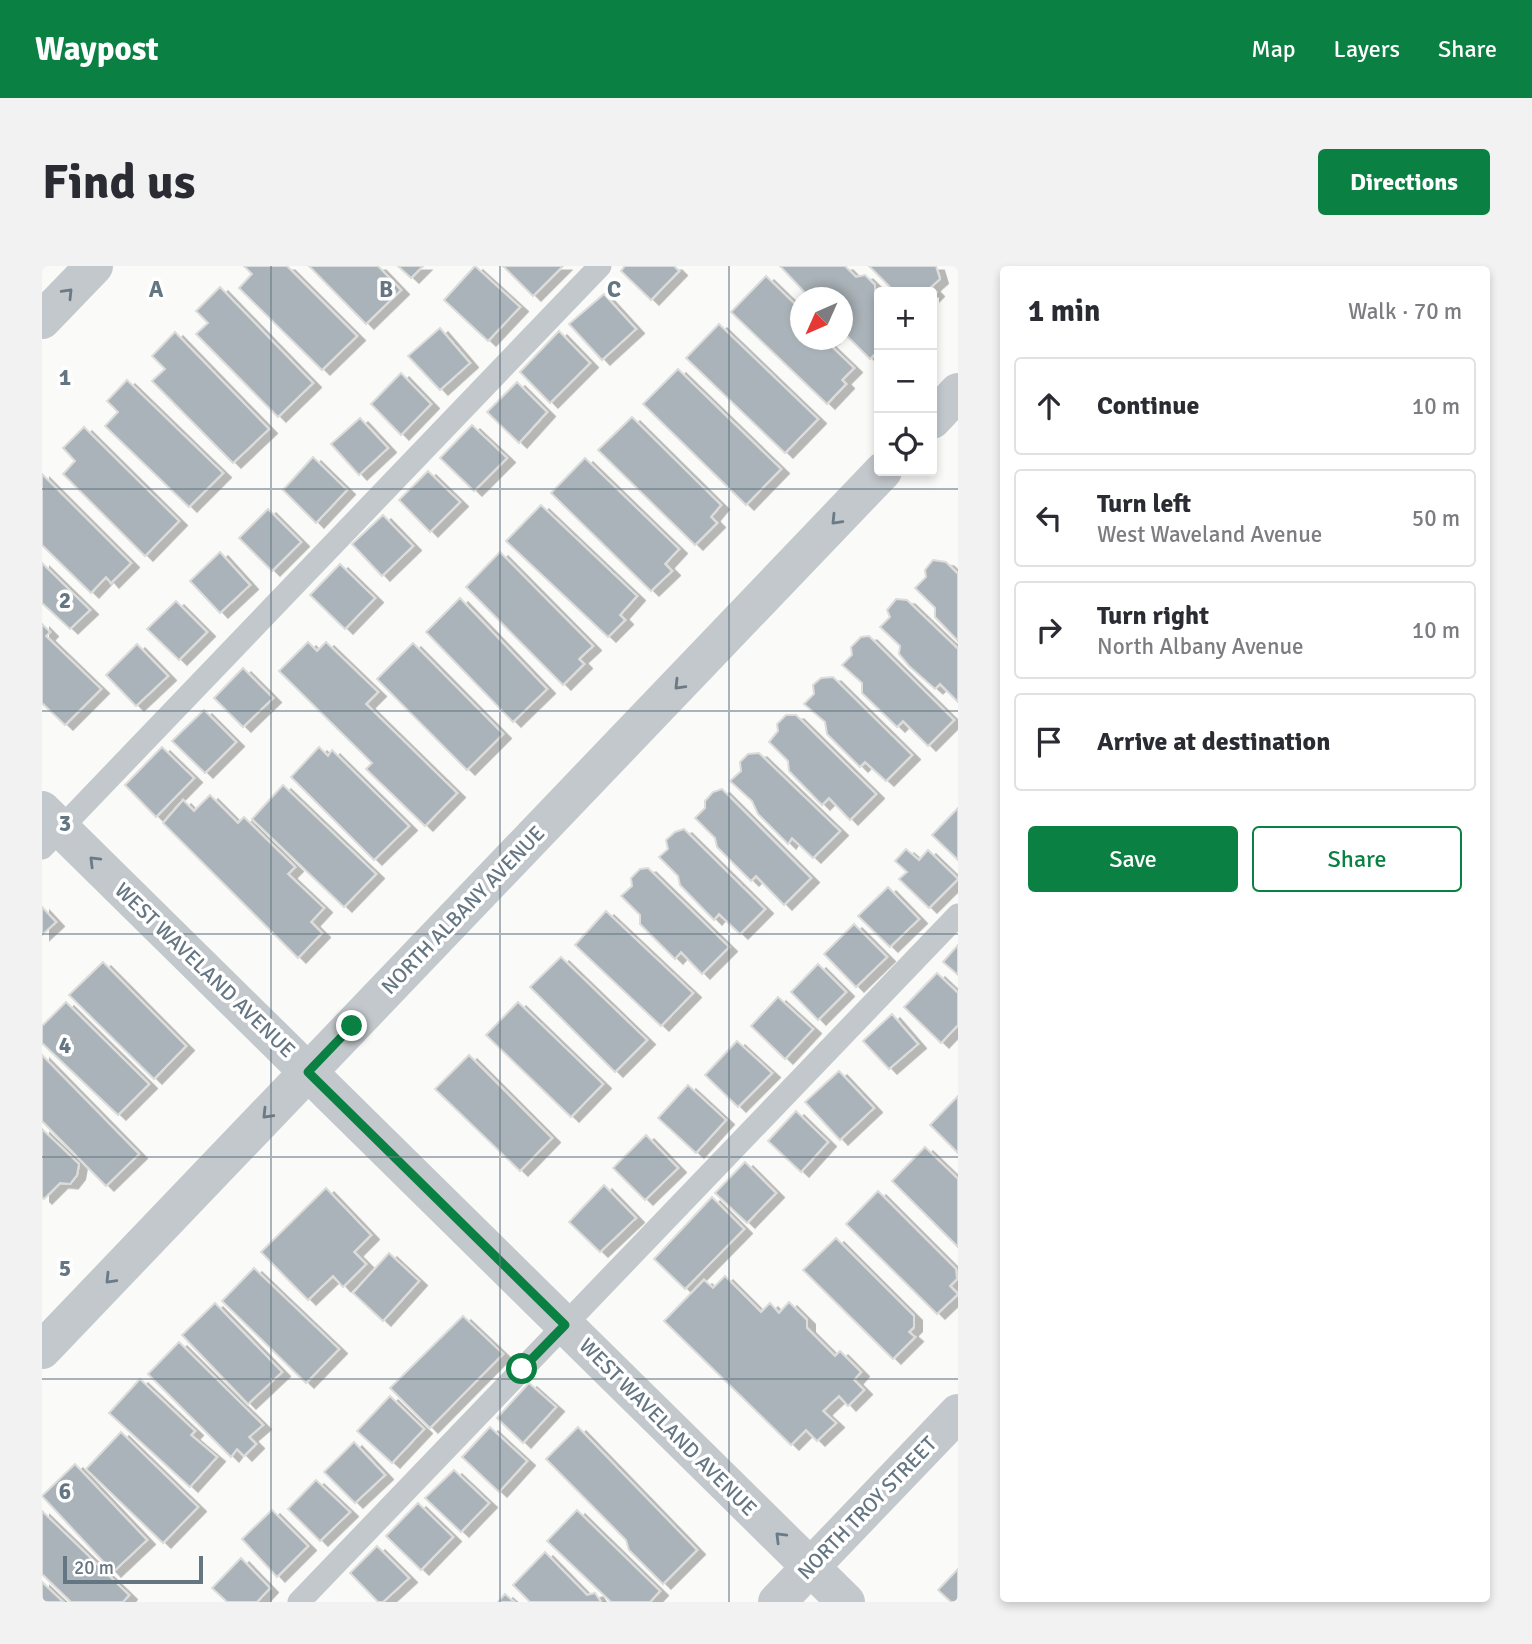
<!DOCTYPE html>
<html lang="en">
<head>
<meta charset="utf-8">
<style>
	body { margin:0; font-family:Signika,sans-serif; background:#f2f2f3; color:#2b2b33 }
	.controls { position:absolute; right:21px; top:21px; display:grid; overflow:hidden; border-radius:7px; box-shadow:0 4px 10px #0003 }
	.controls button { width:63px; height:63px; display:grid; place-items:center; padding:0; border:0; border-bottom:2px solid #e1e1e2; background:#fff; color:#2b2b33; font:35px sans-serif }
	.compass { position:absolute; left:748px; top:21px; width:63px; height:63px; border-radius:50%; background:#fff; box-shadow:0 4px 10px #0003; rotate:225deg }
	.scale { position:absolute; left:21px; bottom:18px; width:140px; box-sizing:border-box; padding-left:7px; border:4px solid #657683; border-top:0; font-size:19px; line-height:24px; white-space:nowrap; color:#657683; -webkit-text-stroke:5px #fff; paint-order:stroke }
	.stop { position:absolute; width:21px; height:21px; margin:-16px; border:5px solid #0b8043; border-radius:50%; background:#fff }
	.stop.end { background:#0b8043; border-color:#fff; box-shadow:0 2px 7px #0008 }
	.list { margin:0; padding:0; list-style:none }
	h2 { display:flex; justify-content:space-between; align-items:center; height:91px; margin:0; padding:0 28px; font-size:30px }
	h2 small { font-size:23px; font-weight:400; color:#7c7c81 }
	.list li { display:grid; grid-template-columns:46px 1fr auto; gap:21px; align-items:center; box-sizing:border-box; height:98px; margin:0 14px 14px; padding:0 14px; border:2px solid #e1e1e2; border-radius:7px }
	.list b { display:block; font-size:26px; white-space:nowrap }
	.list p { margin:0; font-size:23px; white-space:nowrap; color:#7c7c81 }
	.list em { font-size:23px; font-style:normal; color:#7c7c81 }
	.actions { display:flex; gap:14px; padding:21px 28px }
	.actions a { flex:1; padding:16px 0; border:2px solid #0b8043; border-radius:7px; text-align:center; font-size:24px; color:#0b8043 }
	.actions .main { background:#0b8043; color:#fff }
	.icon { flex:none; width:38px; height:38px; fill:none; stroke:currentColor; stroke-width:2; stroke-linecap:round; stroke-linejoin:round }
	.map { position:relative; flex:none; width:916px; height:1336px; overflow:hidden; border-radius:7px }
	header { display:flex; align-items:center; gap:42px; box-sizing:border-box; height:98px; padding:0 35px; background:#0b8043; color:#fff }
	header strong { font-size:33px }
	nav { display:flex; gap:38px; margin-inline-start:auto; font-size:24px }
	.intro { display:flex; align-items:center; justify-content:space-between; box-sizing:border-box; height:168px; padding:0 42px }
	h1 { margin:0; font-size:49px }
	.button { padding:18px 32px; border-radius:7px; background:#0b8043; color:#fff; font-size:24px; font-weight:700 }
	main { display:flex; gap:42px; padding:0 42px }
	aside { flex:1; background:#fff; border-radius:7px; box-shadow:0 4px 10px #0003 }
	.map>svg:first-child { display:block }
</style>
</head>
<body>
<header>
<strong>Waypost</strong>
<nav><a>Map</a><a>Layers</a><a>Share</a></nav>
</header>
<div class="intro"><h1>Find us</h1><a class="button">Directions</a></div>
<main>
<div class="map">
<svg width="916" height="1336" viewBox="0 0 916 1336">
	<defs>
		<filter id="shadow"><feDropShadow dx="8" dy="4.5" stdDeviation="0" flood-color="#0004"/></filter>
	</defs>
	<rect width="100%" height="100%" fill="#fafaf8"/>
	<g fill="#aab3b9" stroke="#dcdcda" stroke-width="2" filter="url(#shadow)">
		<polygon points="202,0 245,0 315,70 280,104 197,22 210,8"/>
		<polygon points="267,0 336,0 359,24 324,58"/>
		<polygon points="356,0 381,0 369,12"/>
		<polygon points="433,0 478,41 446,75 402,34"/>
		<polygon points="461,0 521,0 491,30"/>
		<polygon points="583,0 632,0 637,5 609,34 579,5"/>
		<polygon points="738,0 803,0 814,11 823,9 833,19 833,30 837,34 837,84 828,93 800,65 800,32 768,32"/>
		<polygon points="827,0 894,0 898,13 889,21 894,26 890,30 890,26 853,26"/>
		<polygon points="724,10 758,43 758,74 788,74 785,76 812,102 800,114 804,118 785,138 689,46"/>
		<polygon points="178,21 271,117 236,151 154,68 166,57 154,45"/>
		<polygon points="562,28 594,63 560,94 527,58"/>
		<polygon points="677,58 776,153 743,187 644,92"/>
		<polygon points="398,62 428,97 398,124 366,90"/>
		<polygon points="517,65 548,97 508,137 478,106"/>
		<polygon points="133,66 227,163 191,197 110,115 123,103 110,90"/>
		<polygon points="636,103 739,203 704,239 601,138"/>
		<polygon points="359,107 389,138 359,169 329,138"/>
		<polygon points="85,114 181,207 147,241 63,160 76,146 65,135"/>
		<polygon points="475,116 505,146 477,177 445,146"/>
		<polygon points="590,151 679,239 669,251 675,257 653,279 556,184"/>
		<polygon points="318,152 346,182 317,209 289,178"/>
		<polygon points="430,159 465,192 432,225 398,192"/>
		<polygon points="42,161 137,255 103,290 21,208 33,195 21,182"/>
		<polygon points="271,191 305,224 274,257 241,224"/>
		<polygon points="543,192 637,283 623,298 630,305 609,325 509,227"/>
		<polygon points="386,205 418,236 388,266 357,234"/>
		<polygon points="0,208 89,297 69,317 64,311 49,327 0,279"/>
		<polygon points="499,239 595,330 578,349 583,354 566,371 464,275"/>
		<polygon points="226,243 259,276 230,305 197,272"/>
		<polygon points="341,249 371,280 340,310 310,278"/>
		<polygon points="178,286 208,319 178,347 148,315"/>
		<polygon points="458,286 551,380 537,393 542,398 521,419 424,321"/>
		<polygon points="891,294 904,296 916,308 916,375 893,351 893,342 873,322 884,311 883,304"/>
		<polygon points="0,297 48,344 28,363 0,337"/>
		<polygon points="298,298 333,332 303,363 268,329"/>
		<polygon points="418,332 505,423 471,456 384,366"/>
		<polygon points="854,333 865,334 916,383 916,436 898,418 893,423 867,400 857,388 858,380 838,361 848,351 845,344"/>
		<polygon points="134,335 165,366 137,394 105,363"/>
		<polygon points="0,358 8,366 4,370 59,423 23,459 0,437"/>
		<polygon points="827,370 912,454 886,480 861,455 855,461 820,427 820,417 800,399 810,389 809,381 819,371"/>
		<polygon points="266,376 275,385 284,376 336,426 324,438 415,527 383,560 324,503 330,497 237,405"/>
		<polygon points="371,377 461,468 425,504 335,413"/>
		<polygon points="95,378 126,410 94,440 64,409"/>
		<polygon points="201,402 231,432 201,461 172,432"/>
		<polygon points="791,411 870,489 844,515 823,496 818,501 785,468 783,456 762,438 772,428 771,419 779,412"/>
		<polygon points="162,444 194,476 163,507 130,475"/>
		<polygon points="744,449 754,449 834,528 808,554 787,532 780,539 747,505 746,495 727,476 736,465 735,458"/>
		<polygon points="120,481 152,512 114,551 83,519"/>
		<polygon points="277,481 286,490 290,484 367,560 332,594 249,511"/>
		<polygon points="717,487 798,565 771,592 750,572 746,578 716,548 710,535 688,515 699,505 698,496 706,488"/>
		<polygon points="241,519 334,608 302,641 210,553"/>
		<polygon points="680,523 769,612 742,639 714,610 709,615 675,581 673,572 653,552 663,542 663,535 671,526"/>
		<polygon points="168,529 196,557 202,551 253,601 246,608 282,642 269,656 280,667 256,692 121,557 141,534 152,545"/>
		<polygon points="916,542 916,594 890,569"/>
		<polygon points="642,563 723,643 698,668 677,648 672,654 638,619 636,610 617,591 626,583 624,574 633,566"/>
		<polygon points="864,583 877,594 886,584 916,613 887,642 857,613 865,606 853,595"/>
		<polygon points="606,602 687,681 660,708 639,686 633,693 598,658 598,649 579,630 590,620 589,612 598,603"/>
		<polygon points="846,621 877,653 848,681 816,650"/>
		<polygon points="0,641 14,656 0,669"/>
		<polygon points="564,645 651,727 619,760 533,679"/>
		<polygon points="812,658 845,691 814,721 782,688"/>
		<polygon points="916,679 916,709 901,696"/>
		<polygon points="519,691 605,774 573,806 488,721"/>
		<polygon points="61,696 144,780 112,813 27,729"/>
		<polygon points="776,698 804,726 776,754 749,726"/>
		<polygon points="895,707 916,727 916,759 899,777 862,741"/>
		<polygon points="736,731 771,763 743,793 709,760"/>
		<polygon points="24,736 107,818 76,849 0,777 0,760"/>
		<polygon points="476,736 561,818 529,851 444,769"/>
		<polygon points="850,748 876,778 847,803 821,775"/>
		<polygon points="695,775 730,807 696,841 663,809"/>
		<polygon points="0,789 97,888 64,920 0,855"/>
		<polygon points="427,789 510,872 478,905 393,823"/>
		<polygon points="797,805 832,842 798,874 763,836"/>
		<polygon points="646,819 684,854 654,887 616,852"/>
		<polygon points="916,830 916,887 888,859"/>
		<polygon points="754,845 786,876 759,906 726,875"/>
		<polygon points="0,863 37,898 35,909 28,918 18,917 2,933 0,931"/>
		<polygon points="604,869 636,902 603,934 571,902"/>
		<polygon points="883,881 916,913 916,981 850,915"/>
		<polygon points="703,896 734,927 705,957 673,927"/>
		<polygon points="562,919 594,952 558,986 527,956"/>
		<polygon points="284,922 329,969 312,986 324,998 301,1021 291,1010 266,1034 219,986"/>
		<polygon points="836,925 914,1003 915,1013 908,1020 916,1028 895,1048 804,958"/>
		<polygon points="670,931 702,963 643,1023 612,993"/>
		<polygon points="794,972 872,1050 872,1061 867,1066 873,1071 851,1093 761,1004"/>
		<polygon points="347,987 377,1015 341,1055 311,1027"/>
		<polygon points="212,1002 297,1083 264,1117 180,1035"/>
		<polygon points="683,1010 719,1046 728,1037 737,1047 747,1036 765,1054 765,1062 793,1090 798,1085 819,1106 812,1114 822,1124 806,1140 797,1130 781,1145 794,1157 775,1175 764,1164 749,1179 622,1055 662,1014 671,1022"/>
		<polygon points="173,1037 240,1106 206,1138 140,1069"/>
		<polygon points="421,1050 461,1088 388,1162 348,1122"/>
		<polygon points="137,1076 221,1159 207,1171 214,1178 202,1190 195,1183 189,1191 106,1108"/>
		<polygon points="98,1113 153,1165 149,1169 175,1191 148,1221 67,1147"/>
		<polygon points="487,1117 514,1141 481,1177 455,1152"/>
		<polygon points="348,1130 382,1163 350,1197 315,1165"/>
		<polygon points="448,1161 485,1195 457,1226 420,1191"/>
		<polygon points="536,1161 655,1284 621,1318 587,1284 584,1274 504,1193"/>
		<polygon points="79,1166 156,1241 121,1277 44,1203"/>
		<polygon points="312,1176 343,1209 313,1237 282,1206"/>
		<polygon points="33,1198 105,1274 71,1306 0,1230"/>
		<polygon points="412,1204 447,1237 419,1266 383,1232"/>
		<polygon points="274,1214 308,1246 278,1275 246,1243"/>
		<polygon points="376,1237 411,1271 379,1304 344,1270"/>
		<polygon points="230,1244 266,1280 235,1311 200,1273"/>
		<polygon points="535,1244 618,1325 608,1336 569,1336 505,1275"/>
		<polygon points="0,1245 87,1329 81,1336 29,1336 0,1308"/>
		<polygon points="335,1280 367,1312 341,1336 336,1336 308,1307"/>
		<polygon points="503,1286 545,1329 553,1327 559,1336 488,1336 471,1319"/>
		<polygon points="199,1292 228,1322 215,1336 185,1336 170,1322"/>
		<polygon points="916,1303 916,1336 909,1336 896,1324"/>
		<polygon points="0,1316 21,1336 0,1336"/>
		<polygon points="463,1328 472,1336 456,1336"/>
	</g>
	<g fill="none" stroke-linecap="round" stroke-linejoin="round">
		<g stroke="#c3c8cc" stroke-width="23">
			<polyline points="0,582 558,0"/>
			<polyline points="257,1336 916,649"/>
		</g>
		<g stroke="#c3c8cc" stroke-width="38">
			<polyline points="0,54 52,0"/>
			<polyline points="890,154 916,126"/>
			<polyline points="0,544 804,1336"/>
			<polyline points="0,1084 841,205"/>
			<polyline points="735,1336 916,1147"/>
		</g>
	</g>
	<defs><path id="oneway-chevron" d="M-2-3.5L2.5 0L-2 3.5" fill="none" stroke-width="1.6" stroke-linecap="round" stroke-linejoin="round" transform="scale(1.75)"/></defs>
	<g stroke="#6a7a87">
		<use href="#oneway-chevron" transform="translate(26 27) rotate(-46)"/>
		<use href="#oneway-chevron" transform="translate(794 254) rotate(134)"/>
		<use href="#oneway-chevron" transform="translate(637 419) rotate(134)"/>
		<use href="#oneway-chevron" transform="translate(52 595) rotate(-135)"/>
		<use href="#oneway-chevron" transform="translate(225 848) rotate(134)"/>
		<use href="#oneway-chevron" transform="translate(68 1013) rotate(134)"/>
		<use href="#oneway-chevron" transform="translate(738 1271) rotate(-135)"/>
	</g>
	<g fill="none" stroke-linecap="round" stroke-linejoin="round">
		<polyline stroke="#0b8043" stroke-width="9" points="310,760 266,806 523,1059 480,1103"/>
	</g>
	<path fill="none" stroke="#657683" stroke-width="2" stroke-opacity="0.55" d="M229 0V1336M458 0V1336M687 0V1336M0 223H916M0 445H916M0 668H916M0 891H916M0 1113H916"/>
	<g text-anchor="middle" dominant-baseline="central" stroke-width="7" stroke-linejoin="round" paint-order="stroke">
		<g font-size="21" fill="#657683" stroke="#fff">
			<text transform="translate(421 644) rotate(-46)">NORTH ALBANY AVENUE</text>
			<text transform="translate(163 704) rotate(44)">WEST WAVELAND AVENUE</text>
			<text transform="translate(626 1161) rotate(45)">WEST WAVELAND AVENUE</text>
			<text transform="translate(825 1242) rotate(-46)">NORTH TROY STREET</text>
		</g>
	</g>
	<g font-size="23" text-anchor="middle" font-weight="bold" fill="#657683" stroke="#fff" stroke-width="7" stroke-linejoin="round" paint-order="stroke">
		<text x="114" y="31">A</text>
		<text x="344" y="31">B</text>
		<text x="572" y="31">C</text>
		<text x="23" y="119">1</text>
		<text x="23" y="342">2</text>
		<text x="23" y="565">3</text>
		<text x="23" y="787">4</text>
		<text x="23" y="1010">5</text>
		<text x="23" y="1233">6</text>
	</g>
</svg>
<div class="controls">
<button>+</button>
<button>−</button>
<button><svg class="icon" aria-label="locate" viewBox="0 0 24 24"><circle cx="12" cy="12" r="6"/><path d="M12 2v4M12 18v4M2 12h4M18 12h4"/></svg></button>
</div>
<svg class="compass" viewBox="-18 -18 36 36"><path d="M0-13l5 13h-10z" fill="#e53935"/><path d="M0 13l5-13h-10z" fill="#7c7c81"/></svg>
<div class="scale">20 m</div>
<div class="stop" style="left:480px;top:1103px"></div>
<div class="stop end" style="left:310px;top:760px"></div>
</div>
<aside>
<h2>1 min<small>Walk · 70 m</small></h2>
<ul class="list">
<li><svg class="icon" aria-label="ahead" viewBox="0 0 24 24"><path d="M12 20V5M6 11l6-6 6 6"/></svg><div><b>Continue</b></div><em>10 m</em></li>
<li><svg class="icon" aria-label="left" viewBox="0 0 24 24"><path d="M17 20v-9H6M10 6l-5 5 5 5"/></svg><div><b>Turn left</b><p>West Waveland Avenue</p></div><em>50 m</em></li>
<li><svg class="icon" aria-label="right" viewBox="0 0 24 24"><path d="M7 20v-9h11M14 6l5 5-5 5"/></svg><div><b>Turn right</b><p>North Albany Avenue</p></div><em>10 m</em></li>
<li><svg class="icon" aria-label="arrive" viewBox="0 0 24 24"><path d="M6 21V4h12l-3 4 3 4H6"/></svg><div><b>Arrive at destination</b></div></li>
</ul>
<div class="actions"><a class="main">Save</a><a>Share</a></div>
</aside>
</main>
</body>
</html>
